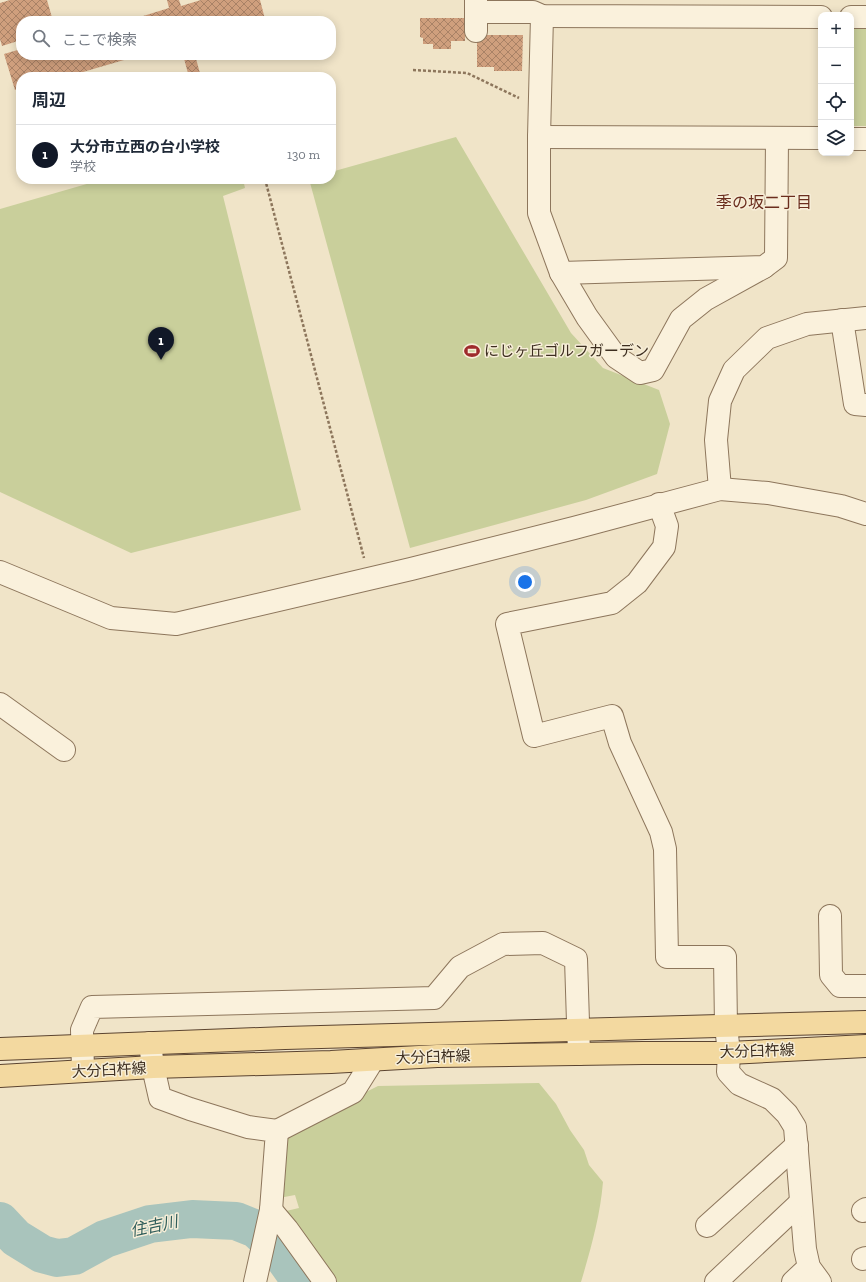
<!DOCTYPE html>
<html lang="ja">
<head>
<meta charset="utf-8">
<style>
	body { margin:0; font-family:"Zilla Slab","Noto Sans JP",serif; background:#f2f2f3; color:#1f2937 }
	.controls { position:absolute; right:12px; top:12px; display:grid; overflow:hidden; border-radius:8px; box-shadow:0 2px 10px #0003 }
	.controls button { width:36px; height:36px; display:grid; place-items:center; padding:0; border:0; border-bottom:1px solid #e0e1e3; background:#fff; color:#1f2937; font:20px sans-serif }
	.you { position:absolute; left:525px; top:582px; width:14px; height:14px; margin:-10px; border:3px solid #fff; border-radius:50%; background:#1a73e8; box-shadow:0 0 0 6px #1a73e833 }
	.badge { display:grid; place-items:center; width:26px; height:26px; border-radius:50%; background:#111827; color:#fff; font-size:13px; font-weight:700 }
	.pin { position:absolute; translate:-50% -33px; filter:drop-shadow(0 1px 2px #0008) }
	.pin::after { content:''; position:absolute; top:21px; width:14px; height:12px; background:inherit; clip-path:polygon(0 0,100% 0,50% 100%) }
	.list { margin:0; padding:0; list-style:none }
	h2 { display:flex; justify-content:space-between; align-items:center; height:52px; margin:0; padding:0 16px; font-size:17px }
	h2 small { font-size:13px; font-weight:400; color:#747a83 }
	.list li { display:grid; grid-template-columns:26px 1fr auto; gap:12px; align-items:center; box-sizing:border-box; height:60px; padding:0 16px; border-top:1px solid #e0e1e3 }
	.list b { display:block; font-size:15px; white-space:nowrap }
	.list p { margin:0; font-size:13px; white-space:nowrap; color:#747a83 }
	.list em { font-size:13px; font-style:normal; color:#747a83 }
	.icon { flex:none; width:22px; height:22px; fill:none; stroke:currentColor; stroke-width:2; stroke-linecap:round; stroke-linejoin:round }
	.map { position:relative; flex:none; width:866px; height:1282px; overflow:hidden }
	.search { position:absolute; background:#fff; box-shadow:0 2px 10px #0003; left:16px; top:16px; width:320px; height:44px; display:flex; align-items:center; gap:10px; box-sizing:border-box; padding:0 14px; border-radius:16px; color:#747a83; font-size:15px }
	.panel { position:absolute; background:#fff; box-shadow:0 2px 10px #0003; left:16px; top:72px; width:320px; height:112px; border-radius:16px }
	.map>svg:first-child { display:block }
</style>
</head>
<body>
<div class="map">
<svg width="866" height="1282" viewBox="0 0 866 1282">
	<defs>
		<pattern id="building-cross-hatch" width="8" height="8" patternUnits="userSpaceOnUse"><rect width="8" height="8" fill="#cf9f7d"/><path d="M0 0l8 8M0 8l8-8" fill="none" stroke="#a98266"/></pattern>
	</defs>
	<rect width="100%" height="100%" fill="#f0e4c8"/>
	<g fill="#c9cf9b">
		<rect x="851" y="26" width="15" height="100"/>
		<polygon points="456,137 571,333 603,368 659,390 670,424 657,474 586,500 410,548 309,179 331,179 331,172"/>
		<polygon points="104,179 243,179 245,188 223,196 301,510 131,553 0,492 0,209"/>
		<path d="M539 1083 556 1104 570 1130 584 1150 589 1165 603 1182C600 1217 591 1248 581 1282H337L322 1258 288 1216 286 1211 299 1208 295 1195 279 1198 284 1139 316 1117 378 1086Z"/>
	</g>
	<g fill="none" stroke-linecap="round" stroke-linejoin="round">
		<polyline stroke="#a9c4bc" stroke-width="38" points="0,1221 16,1238 42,1254 57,1258 74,1256 105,1239 150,1224 192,1219 236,1221 256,1229 279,1251 301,1282"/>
	</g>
	<g fill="url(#building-cross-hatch)">
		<polygon points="10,0 47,0 53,21 21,21 21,40 2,46 0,39 0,3"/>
		<polygon points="167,0 179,0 181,6 201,0 260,0 265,19 258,21 127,21 169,8"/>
		<polygon points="420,18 465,18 465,41 451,41 451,49 433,49 433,44 423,44 423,38 420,37"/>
		<polygon points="477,35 523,35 522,71 494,71 494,67 477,67"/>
		<polygon points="21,49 21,55 141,55 66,77 21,77 21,88 15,90 4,54"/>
		<polygon points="183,55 195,55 201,77 189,77"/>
		<polygon points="21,102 21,117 16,103"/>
		<polygon points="21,144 21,158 17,146"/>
	</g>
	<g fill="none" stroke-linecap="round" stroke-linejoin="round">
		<defs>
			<g id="minor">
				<polyline points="476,0 476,31"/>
				<polyline points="476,12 533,12 542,16 821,17"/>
				<polyline points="542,16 539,137 539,213 561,273 587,317 616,357 640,373 653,370 681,319 706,299 764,267"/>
				<polyline points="851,17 866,17"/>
				<polyline points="539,137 821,138"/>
				<polyline points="851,139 866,139"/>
				<polyline points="561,273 764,267 776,258 777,138"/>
				<polyline points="842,320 855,404 866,405"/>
				<polyline points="720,489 716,440 720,401 734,370 767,338 807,324 866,318"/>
				<polyline points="659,504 667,526 664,547 637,583 612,603 507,624 534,736 612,716 620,743 661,832 665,849 667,957 725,957 726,1026 729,1053 728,1072 739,1084 772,1099 787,1114 795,1127 805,1249 809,1267 820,1282"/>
				<polyline points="0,572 111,618 176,624 411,569 574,528 720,489 768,493 841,506 866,514"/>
				<polyline points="0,704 64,750"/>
				<polyline points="830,916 831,975 840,986 866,986"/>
				<polyline points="150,1043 153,1067 160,1098 190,1109 248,1127 277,1131 271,1210 255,1282"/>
				<polyline points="83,1071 82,1030 92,1007 434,998 460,967 503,944 543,943 576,959 579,1054"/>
				<polyline points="277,1131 353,1092 373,1060"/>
				<polyline points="271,1210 287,1229 325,1282"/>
				<polyline points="863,1211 866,1209"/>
				<polyline points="707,1226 797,1145"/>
				<polyline points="863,1259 866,1258"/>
				<polyline points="716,1282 800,1203"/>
				<polyline points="793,1282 809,1267"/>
			</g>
			<g id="major">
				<polyline points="0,1049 285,1038 866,1022"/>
				<polyline points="0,1076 153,1067 331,1062 437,1056 643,1053 729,1053 866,1046"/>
			</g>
		</defs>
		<use href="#minor" stroke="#8d765c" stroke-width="24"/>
		<use href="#major" stroke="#5b4430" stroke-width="24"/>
		<g stroke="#8d765c" stroke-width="2.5" stroke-dasharray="3 2" stroke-linecap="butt">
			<polyline points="413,70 467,73 519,98"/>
			<polyline points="265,179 364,558"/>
		</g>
		<use href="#minor" stroke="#faf1dc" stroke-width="22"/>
		<use href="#major" stroke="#f3d9a0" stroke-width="22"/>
	</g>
	<defs>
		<symbol id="stadium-bare" viewBox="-9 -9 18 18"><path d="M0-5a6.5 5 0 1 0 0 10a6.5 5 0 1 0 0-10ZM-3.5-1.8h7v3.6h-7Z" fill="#9e2a2b" stroke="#f7eed8" stroke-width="2.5" paint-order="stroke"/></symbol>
	</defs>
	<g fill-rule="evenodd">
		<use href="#stadium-bare" x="461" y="340" width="22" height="22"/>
	</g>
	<g text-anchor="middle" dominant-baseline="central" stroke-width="3" stroke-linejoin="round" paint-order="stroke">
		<g font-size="15" fill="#3d2e20" stroke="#f7eed8" text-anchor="start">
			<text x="484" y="351">にじヶ丘ゴルフガーデン</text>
		</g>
		<g font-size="15" fill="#3d2e20" stroke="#f7eed8">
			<text transform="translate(757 1051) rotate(-2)">大分臼杵線</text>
			<text transform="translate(433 1057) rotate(-2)">大分臼杵線</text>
			<text transform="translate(109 1070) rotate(-3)">大分臼杵線</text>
		</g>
		<g font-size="16" fill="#6b2e1e" stroke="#f7eed8">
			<text x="764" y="202">季の坂二丁目</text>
		</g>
		<g font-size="16" font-style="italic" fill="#2f5d5a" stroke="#f7eed8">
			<text transform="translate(154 1226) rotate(-12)">住吉川</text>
		</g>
	</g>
</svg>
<div class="controls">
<button>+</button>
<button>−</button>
<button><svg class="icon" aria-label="locate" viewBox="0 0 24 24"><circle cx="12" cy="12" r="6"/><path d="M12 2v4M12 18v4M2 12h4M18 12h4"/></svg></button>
<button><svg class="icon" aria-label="layers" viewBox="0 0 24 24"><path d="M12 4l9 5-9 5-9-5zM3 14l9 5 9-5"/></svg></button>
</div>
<div class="you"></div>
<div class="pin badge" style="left:161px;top:360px">1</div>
<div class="search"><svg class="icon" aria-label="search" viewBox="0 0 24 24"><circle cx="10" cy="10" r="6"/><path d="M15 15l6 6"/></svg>ここで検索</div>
<section class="panel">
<h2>周辺<small></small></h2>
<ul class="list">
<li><span class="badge">1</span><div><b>大分市立西の台小学校</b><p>学校</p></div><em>130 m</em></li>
</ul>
</section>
</div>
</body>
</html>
